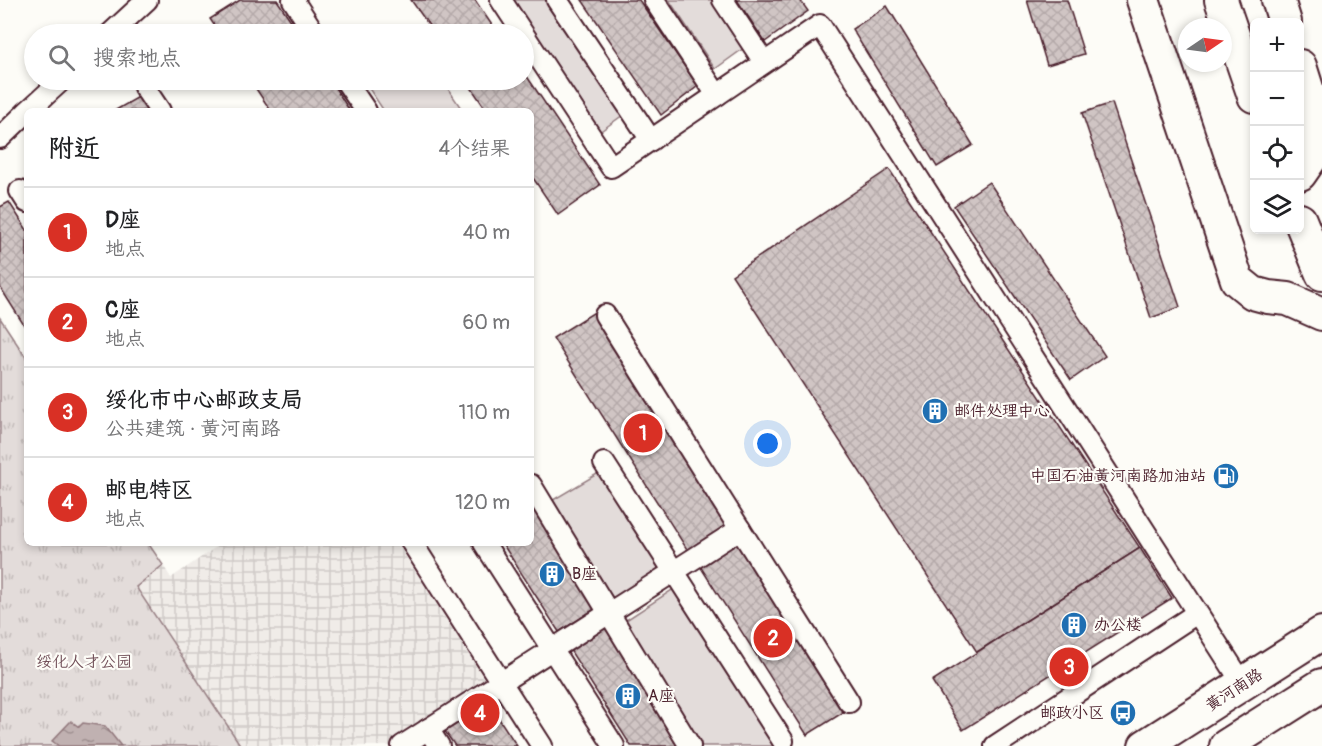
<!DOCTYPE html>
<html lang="zh">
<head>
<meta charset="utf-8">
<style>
	body { margin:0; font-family:Pangolin,"LXGW WenKai TC",sans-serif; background:#f6f6f6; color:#202124 }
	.controls { position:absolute; right:18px; top:18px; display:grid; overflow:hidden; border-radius:9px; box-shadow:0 3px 9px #0003 }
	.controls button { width:54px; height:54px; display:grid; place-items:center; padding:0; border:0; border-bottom:2px solid #e0e0e0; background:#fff; color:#202124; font:30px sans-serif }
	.compass { position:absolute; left:1178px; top:18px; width:54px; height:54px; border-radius:50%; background:#fff; box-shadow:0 3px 9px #0003; rotate:77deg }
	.you { position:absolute; left:768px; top:444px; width:21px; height:21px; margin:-15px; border:4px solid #fff; border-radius:50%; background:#1a73e8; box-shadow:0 0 0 9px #1a73e833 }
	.badge { display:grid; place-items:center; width:39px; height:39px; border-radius:50%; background:#d93025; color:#fff; font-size:20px; font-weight:700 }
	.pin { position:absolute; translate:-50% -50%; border:3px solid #fff; box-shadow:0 2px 6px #0006 }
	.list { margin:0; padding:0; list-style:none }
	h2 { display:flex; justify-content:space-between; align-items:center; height:78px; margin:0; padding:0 24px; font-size:26px }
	h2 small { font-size:20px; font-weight:400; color:#757577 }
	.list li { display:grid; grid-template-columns:39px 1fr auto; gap:18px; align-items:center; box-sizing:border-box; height:90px; padding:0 24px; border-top:2px solid #e0e0e0 }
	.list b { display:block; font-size:22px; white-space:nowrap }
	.list p { margin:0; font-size:20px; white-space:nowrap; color:#757577 }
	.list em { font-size:20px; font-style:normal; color:#757577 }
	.icon { flex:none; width:33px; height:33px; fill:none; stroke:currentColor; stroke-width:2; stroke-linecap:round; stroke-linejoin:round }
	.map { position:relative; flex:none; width:1322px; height:746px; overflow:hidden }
	.search { position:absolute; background:#fff; box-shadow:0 3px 9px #0003; left:24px; top:24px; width:510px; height:66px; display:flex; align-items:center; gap:15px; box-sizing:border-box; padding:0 21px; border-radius:33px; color:#757577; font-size:22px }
	.panel { position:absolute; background:#fff; box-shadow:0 3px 9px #0003; left:24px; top:108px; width:510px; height:438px; border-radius:9px }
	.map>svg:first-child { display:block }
</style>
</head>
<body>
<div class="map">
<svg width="1322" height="746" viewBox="0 0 1322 746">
	<defs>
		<pattern id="industrial-grid" width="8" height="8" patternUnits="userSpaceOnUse" patternTransform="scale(1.5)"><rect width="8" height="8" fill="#f0ece8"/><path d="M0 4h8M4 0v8" fill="none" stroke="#cfcac7"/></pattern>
		<pattern id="park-tufts" width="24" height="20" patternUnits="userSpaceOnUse" patternTransform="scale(1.5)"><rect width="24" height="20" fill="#e3dcda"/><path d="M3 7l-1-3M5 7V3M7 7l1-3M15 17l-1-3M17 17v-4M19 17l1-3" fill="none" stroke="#c4bcbb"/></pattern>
		<pattern id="water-ripples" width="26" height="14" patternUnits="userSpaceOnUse" patternTransform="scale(1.5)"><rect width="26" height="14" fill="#c0b1b1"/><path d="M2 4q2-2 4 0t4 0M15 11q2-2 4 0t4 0" fill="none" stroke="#9e8f90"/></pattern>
		<pattern id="building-cross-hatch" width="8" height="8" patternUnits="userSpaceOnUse" patternTransform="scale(1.5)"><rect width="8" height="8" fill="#d0c5c4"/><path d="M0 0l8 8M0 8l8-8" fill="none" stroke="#b4a9a9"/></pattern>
	</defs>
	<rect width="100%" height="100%" fill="#fdfcf7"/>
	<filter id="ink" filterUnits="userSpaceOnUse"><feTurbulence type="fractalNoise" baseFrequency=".0167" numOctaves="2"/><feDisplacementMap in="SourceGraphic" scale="12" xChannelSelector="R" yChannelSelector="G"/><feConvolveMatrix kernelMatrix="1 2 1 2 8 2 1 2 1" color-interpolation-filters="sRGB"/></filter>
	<g filter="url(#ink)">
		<polygon fill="url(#industrial-grid)" points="222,543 397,543 488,685 390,746 241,746 136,587 163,565 171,578"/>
		<g fill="#e3dcda" stroke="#967e82" stroke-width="1.5">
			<polygon points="510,0 553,0 627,112 598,133"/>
			<polygon points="669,0 712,0 744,48 715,69"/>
			<polygon points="366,80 442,80 463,111 384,111 364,81"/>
			<polygon points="602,471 662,567 609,602 548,503"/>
			<polygon points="675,588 779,746 691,746 617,626"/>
		</g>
		<polygon fill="url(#park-tufts)" stroke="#967e82" stroke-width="1.5" points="0,318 27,359 27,543 148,543 163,565 136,587 241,746 0,746"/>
		<polygon fill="url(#water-ripples)" stroke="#91777b" stroke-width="1.5" points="71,721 79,727 83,723 105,726 121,746 59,746 52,741"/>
		<g fill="url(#building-cross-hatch)" stroke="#4a1f2b" stroke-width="1.5">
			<polygon points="240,0 277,0 300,34 220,34 210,19"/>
			<polygon points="411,0 475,0 498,34 435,34"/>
			<polygon points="582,0 639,0 698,86 661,115"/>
			<polygon points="737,0 800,0 808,11 765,42"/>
			<polygon points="1027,0 1067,0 1084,54 1047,65"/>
			<polygon points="887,6 973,145 937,167 852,29"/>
			<polygon points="524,72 600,185 558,215 531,175 531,111 487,111 466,80 524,80"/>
			<polygon points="250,80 330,80 350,111 271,111"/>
			<polygon points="142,95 152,111 114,111"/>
			<polygon points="1112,103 1180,307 1151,318 1082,113"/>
			<polygon points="889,169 1140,548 977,652 732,275"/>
			<polygon points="989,182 1105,356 1071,380 954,206"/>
			<polygon points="9,202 27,230 27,330 0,287 0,207"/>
			<polygon points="596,311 733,527 690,554 553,338"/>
			<polygon points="531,494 601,605 559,632 502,543 531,543"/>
			<polygon points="740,541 847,710 807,735 700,566"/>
			<polygon points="1140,548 1172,598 963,730 932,681"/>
			<polygon points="609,621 688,746 631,746 568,647"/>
			<polygon points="486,699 517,746 455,746 442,727"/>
		</g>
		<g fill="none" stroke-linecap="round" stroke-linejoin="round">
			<defs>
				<g id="minor">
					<polyline points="293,0 315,34"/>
					<polyline points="501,0 611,167 820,25 1243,684"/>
					<polyline points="557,0 651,140"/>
					<polyline points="654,0 717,95"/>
					<polyline points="723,0 764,62"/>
					<polyline points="110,34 147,0"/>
					<polyline points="345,80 366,111"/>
					<polyline points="144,87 160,111"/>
					<polyline points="28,111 62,80"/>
					<polyline points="0,138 27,112"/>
					<polyline points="20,191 27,202"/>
					<polyline points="605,315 849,702"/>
					<polyline points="604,463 783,741"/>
					<polyline points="531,485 690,746"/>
					<polyline points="412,543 542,746"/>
					<polyline points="484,543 614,746"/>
					<polyline points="428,729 439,746"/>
					<polyline points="402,746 740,529"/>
					<polyline points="995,746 1197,613"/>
				</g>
				<g id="primary">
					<polyline points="1143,0 1237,280 1253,293 1268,297 1288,299 1322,314"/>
					<polyline points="1221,0 1254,96"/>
					<polyline points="1278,0 1285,22"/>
					<polyline points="1300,66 1318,123 1318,148 1300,174"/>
					<polyline points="1300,220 1322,274"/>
					<polyline points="1145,746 1322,633"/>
					<polyline points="1226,746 1322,685"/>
				</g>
			</defs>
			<use href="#minor" stroke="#4a1f2b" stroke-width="24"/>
			<use href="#primary" stroke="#4a1f2b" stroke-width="36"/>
			<use href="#minor" stroke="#fdfcf7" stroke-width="20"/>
			<use href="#primary" stroke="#fdfcf7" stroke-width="32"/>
		</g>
	</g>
	<defs>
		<symbol id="building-disc" viewBox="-11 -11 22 22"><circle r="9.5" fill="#1f6fb2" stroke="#fdfcf7"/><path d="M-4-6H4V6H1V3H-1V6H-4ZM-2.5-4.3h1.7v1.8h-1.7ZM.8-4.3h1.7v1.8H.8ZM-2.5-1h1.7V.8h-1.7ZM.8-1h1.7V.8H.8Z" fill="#fff"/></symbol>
		<symbol id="fuel-disc" viewBox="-11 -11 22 22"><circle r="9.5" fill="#1f6fb2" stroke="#fdfcf7"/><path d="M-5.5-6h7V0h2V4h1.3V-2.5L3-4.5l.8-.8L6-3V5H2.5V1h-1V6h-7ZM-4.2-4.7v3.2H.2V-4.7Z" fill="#fff"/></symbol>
		<symbol id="bus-disc" viewBox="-11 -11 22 22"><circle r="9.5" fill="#1f6fb2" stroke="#fdfcf7"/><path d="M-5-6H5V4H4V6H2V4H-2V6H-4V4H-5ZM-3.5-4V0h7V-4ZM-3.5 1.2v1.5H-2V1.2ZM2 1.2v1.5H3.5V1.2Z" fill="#fff"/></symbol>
	</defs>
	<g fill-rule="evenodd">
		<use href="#building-disc" x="920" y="396" width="30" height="30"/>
		<use href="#fuel-disc" x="1211" y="461" width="30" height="30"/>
		<use href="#building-disc" x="537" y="559" width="30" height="30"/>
		<use href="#building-disc" x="1059" y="610" width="30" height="30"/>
		<use href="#building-disc" x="613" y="681" width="30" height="30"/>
		<use href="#bus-disc" x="1108" y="698" width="30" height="30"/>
	</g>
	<g text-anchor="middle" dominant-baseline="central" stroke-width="4.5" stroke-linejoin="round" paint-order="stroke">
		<g font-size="16" fill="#4a1f2b" stroke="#fdfcf7" text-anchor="start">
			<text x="954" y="411">邮件处理中心</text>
			<text x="1206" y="476" text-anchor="end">中国石油黄河南路加油站</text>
			<text x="572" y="574">B座</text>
			<text x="1094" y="625">办公楼</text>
			<text x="648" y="696">A座</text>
			<text x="1104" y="713" text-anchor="end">邮政小区</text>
		</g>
		<g font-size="16" fill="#704e57" stroke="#fdfcf7">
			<text x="84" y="662">绥化人才公园</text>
		</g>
		<g font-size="16" fill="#4a1f2b" stroke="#fdfcf7">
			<text transform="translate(1234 690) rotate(-33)">黄河南路</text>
		</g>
	</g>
</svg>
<div class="controls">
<button>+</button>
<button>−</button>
<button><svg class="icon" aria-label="locate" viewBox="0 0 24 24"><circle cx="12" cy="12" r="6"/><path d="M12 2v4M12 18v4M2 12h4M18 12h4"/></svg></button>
<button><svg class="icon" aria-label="layers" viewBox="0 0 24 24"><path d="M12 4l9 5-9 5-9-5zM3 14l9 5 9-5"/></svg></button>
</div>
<svg class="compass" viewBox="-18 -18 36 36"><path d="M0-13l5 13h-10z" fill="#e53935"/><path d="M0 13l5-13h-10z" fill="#757577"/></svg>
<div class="you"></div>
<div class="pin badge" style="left:643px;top:433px">1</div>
<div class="pin badge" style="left:773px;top:638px">2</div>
<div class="pin badge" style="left:1069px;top:667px">3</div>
<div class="pin badge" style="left:480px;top:713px">4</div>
<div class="search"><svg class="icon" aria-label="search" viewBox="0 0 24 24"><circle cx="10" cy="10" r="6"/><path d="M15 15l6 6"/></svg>搜索地点</div>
<section class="panel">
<h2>附近<small>4个结果</small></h2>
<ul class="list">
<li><span class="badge">1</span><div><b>D座</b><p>地点</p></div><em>40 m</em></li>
<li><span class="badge">2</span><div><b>C座</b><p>地点</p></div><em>60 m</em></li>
<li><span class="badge">3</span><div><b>绥化市中心邮政支局</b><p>公共建筑 · 黄河南路</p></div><em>110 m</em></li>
<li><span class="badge">4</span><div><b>邮电特区</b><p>地点</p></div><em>120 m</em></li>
</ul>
</section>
</div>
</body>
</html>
